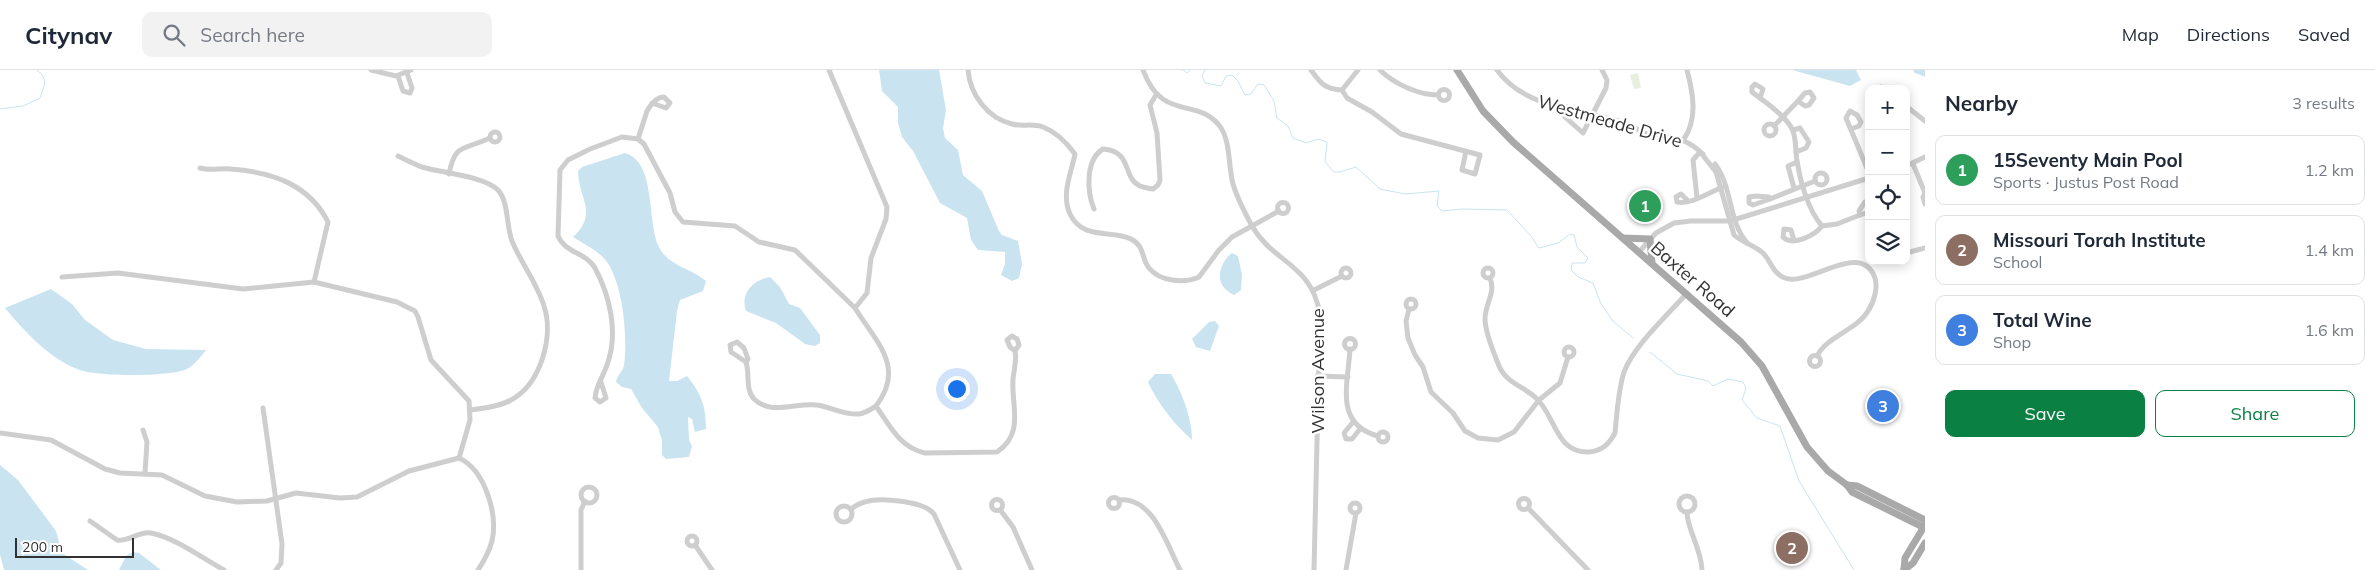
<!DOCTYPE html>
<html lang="en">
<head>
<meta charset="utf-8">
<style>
	body { margin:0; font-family:Mulish,sans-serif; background:#f2f2f3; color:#1f2937 }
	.controls { position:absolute; right:15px; top:15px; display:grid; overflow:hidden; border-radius:10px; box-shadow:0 2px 12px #0003 }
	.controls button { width:45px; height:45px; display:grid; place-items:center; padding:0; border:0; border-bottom:1px solid #e0e1e3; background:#fff; color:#1f2937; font:25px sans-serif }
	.scale { position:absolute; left:15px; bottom:12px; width:119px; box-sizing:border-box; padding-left:5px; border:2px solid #313131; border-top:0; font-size:14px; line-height:18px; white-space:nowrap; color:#313131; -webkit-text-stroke:4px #fff; paint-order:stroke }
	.you { position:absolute; left:956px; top:318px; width:18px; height:18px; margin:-12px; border:4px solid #fff; border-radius:50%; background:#1a73e8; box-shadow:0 0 0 8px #1a73e833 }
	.badge { display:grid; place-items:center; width:32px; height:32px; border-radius:50%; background:#0b8043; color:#fff; font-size:16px; font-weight:700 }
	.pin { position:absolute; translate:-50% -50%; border:2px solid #fff; box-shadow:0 1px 5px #0006 }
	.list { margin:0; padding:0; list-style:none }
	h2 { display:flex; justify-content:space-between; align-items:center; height:65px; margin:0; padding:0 20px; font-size:21px }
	h2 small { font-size:16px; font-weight:400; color:#747a83 }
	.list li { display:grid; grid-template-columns:32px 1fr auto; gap:15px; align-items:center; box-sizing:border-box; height:70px; margin:0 10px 10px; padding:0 10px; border:1px solid #e0e1e3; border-radius:10px }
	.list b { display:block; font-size:19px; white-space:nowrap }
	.list p { margin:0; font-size:16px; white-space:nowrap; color:#747a83 }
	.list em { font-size:16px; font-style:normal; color:#747a83 }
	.actions { display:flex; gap:10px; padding:15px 20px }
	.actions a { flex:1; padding:11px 0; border:1px solid #0b8043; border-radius:10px; text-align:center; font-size:18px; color:#0b8043 }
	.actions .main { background:#0b8043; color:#fff }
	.icon { flex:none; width:28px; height:28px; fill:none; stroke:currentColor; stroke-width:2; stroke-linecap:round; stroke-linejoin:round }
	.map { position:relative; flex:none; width:1925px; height:500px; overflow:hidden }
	header { display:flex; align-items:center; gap:30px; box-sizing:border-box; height:70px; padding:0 25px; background:#fff; border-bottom:1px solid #e0e1e3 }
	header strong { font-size:24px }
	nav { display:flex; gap:28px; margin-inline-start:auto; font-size:18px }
	.search { width:350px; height:45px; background:#f2f2f3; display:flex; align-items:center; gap:12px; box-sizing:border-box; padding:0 18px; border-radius:10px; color:#747a83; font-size:19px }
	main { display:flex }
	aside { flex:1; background:#fff }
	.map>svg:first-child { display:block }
</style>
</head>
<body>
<header>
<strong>Citynav</strong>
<div class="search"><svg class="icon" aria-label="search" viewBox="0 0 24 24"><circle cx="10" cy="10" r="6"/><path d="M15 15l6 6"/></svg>Search here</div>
<nav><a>Map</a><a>Directions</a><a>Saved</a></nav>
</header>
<main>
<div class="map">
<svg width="1925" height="500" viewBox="0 0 1925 500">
	<rect width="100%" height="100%" fill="#fff"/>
	<polygon fill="#e8efde" points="1638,3 1641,18 1634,19 1630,5"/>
	<g fill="#c9e4f0">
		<polygon points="879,0 939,0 946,40 943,58 945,68 958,80 963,105 982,121 999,161 1002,165 1018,171 1022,194 1019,208 1012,211 1001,205 1005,194 1005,182 978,180 971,170 967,148 940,133 913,81 902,67 898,53 898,37 882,21"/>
		<polygon points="1792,0 1856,0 1861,10 1850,16"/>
		<path d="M625 83C656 92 647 149 658 175 667 196 691 198 706 211L703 221 680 230 677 241 669 311H677L687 306C701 323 706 336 706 359L695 362 692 349 688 347 689 370 692 376 689 387 666 389 662 385V371L658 357 642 338 631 319 622 317 616 312C617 305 623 301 624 295 628 268 623 215 607 192 598 180 585 175 573 167 599 143 578 128 578 101L582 97Z"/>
		<path d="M1232 183 1238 186 1242 205 1241 220 1234 225C1214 216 1217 195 1232 183Z"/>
		<path d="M770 207 780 217 789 234 800 238 820 265V273L815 276 805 274 776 253 746 241C740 224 752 210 770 207Z"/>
		<path d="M51 219 72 234 85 250 113 270 146 279 206 280C201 286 195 295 187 299 170 307 95 307 77 299 49 288 24 261 5 238Z"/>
		<polygon points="1215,251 1219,256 1210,281 1196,277 1192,269 1209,252"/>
		<path d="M1155 304H1171C1182 322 1192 349 1192 370 1174 354 1158 334 1148 312Z"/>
		<polygon points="0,395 18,410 56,461 62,483 88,500 4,500 0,485"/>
		<polygon points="133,482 139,483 161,500 119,500 126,486"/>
	</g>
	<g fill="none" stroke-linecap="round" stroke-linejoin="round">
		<g stroke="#c9e4f0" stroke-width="1">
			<polyline points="1183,0 1187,3 1190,0"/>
			<polyline points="1205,0 1202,6 1205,13 1221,16 1226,6 1232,5 1238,11 1245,25 1251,24 1258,14 1264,15 1274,31 1277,48 1288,56 1293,68 1306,73 1318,69 1327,72 1325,92 1334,102 1340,102 1356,97 1380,119 1405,124 1439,121 1437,136 1442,141 1462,139 1507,140 1531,166 1539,178 1558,173 1570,164 1574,165 1577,177 1588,188 1585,193 1572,193 1571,200 1578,207 1593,213 1601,234 1613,251 1633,268"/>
			<polyline points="0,39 23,36 40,28 45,13 43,6 37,0"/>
			<polyline points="1650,282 1677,304 1708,311 1713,316 1728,309 1743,312 1746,318 1742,330 1757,348 1780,356 1799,411 1854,500"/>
		</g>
		<polyline stroke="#c9e4f0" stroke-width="7" points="1917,0 1925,3"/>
		<g stroke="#cecece" stroke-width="5">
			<polyline points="371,0 396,6 411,0"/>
			<path d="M829 0 887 137 886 149 871 188 867 223 855 238C876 272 906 297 876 336 890 356 900 378 925 383L997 382C1025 363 1011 336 1013 309 1014 299 1017 291 1015 281"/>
			<path d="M968 0C970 24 987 48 1012 54 1022 57 1033 53 1043 57 1056 62 1067 73 1075 84 1071 104 1061 124 1070 144 1083 171 1111 159 1131 169 1145 176 1141 188 1149 198 1159 211 1184 214 1199 207L1219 180 1232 167 1279 141"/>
			<path d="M1143 0C1162 52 1196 27 1219 55 1231 70 1228 96 1233 114 1237 128 1245 143 1252 156 1274 194 1311 193 1320 244L1314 500"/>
			<path d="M1311 0C1321 14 1325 19 1342 20L1347 28 1372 42 1401 64 1480 85 1475 104 1462 100 1466 81"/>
			<path d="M1380 0C1394 14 1419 25 1438 25"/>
			<path d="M1497 0C1525 39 1580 39 1623 52 1633 55 1640 63 1650 65 1676 71 1681 64 1703 84"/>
			<polyline points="398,6 403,21 410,23 412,18 407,3"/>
			<polygon points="1755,14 1763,19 1760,28 1752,22 1752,17"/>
			<polyline points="1881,17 1883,19"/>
			<circle cx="1444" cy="25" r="5.5"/>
			<polyline points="1342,20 1358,0"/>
			<polygon points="1810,22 1814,28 1809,35 1805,36 1798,31 1805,23"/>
			<path d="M1760 28C1770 36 1784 45 1791 57 1797 66 1795 80 1797 91 1800 111 1808 140 1822 156"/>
			<polyline points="1906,36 1925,51"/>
			<polyline points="1567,37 1565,47 1583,63 1606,18 1607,10 1602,0"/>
			<circle cx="1770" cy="60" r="6"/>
			<polyline points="1774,56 1798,31"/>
			<polyline points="1851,59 1859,56 1861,52 1857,45 1850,41 1846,48 1869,103"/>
			<polyline points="1793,60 1800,58 1809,72 1806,78 1796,82"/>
			<circle cx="495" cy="67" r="5"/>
			<path d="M638 69 647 41C651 34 656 27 664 27L670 33 666 38 652 33"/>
			<path d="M1684 69C1698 48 1693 23 1687 0"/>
			<path d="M1701 83 1716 102 1734 165C1743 173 1754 175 1763 183 1771 191 1773 204 1785 208 1809 217 1861 169 1875 208 1878 218 1874 232 1868 241 1857 260 1827 266 1817 286"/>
			<path d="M398 86C406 90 414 94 422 97 442 103 484 106 498 120 509 132 506 156 512 171 521 193 537 213 544 236 554 266 541 314 511 330 499 337 484 338 471 340"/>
			<path d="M1715 94C1733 118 1728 151 1747 173"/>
			<polyline points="1913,94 1925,123"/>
			<polyline points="1906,96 1925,87"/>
			<path d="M200 98C210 101 221 98 231 99 271 102 309 114 328 152L314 212"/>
			<circle cx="1821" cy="109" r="6"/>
			<path d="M449 104C455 72 465 80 490 68"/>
			<polyline points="1794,118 1788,96 1797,92"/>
			<polyline points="1925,123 1923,127 1925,134"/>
			<polygon points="1756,126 1769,127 1770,129 1753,135 1749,133 1749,127"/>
			<polyline points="1697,128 1693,90 1700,82"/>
			<polyline points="1770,129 1815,111"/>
			<path d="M1688 131 1681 124 1676 127 1677 132C1691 135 1710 122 1723 117"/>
			<circle cx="1283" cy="138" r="5.5"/>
			<polyline points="1869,133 1865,132 1859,141 1860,145 1869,142"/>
			<path d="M1094 139C1087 122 1085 90 1103 79 1133 81 1122 108 1140 116 1144 118 1149 118 1153 119L1158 115 1160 110 1157 63 1150 35 1156 25"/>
			<path d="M1794 171 1791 160 1784 159 1783 167C1793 177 1815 165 1822 156L1837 154 1860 145"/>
			<polyline points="1639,182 1656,163 1674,153 1691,151 1730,151 1869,108"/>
			<polyline points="1906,183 1925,178"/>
			<circle cx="1488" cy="203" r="5"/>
			<circle cx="1346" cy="203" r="5"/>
			<path d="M62 207 118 203 243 219 314 212 397 232 415 241 418 247 431 290 469 331 470 350 459 388C485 400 498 444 492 471 489 482 484 491 478 500"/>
			<path d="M1490 208C1496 223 1485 234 1485 249 1485 263 1494 283 1499 296 1506 313 1525 317 1536 328 1556 346 1555 383 1589 382 1602 381 1609 374 1615 363 1617 343 1618 321 1624 302 1634 275 1668 245 1687 223"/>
			<polyline points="1314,220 1342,206"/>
			<circle cx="1411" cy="234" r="5"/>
			<polyline points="1409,239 1406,251 1408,268 1415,285 1423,297 1431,322 1453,343 1465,361 1478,368 1498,370 1514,362 1539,330 1560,313 1568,287"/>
			<polygon points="1012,266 1017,269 1019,275 1015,281 1010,277 1007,270"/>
			<circle cx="1350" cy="274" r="5.5"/>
			<polygon points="737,272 744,278 748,289 746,292 731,282 730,275"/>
			<circle cx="1569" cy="282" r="5"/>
			<path d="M1350 279C1348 315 1334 354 1378 366"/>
			<circle cx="1815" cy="291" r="5.5"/>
			<path d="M746 292C750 304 745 319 754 329 771 346 797 332 817 335 831 337 844 345 859 344 866 343 870 340 876 336"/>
			<polyline points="1317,306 1348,307"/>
			<path d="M601 312 606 328 600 332 595 328C596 314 604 306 608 292 618 262 610 226 595 198 586 182 566 184 558 166L560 100 568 90 590 79 622 67 638 69 644 74 670 123 675 142 683 152 735 156 759 172 795 180 855 238"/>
			<polyline points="263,338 282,474 281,493 276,500"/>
			<polyline points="1353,352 1344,363 1346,369 1352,369 1360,359"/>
			<polyline points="143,360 147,372 145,403"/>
			<circle cx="1383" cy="367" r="5"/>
			<polyline points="0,363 51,370 105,399 120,403 162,405 205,426 237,432 267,431 296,423 340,428 357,427 409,401 459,388"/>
			<circle cx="589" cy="425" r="8"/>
			<circle cx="1687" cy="434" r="8"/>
			<circle cx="1114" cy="433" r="5.5"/>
			<circle cx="1524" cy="434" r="5.5"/>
			<circle cx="997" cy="435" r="5.5"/>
			<path d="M1119 430C1153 426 1167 475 1180 500"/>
			<circle cx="1355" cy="438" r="5"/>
			<circle cx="844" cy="444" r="8"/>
			<polyline points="1528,438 1588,500"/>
			<path d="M851 439C855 436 860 433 865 432 880 427 924 431 934 444L960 500"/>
			<polyline points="1001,441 1013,457 1032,500"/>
			<path d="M1687 442C1687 460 1701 477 1702 500"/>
			<path d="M90 451 117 470C129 472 138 461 151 463 176 468 202 488 224 500"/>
			<circle cx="692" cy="471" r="5"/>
			<polyline points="695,475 712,500"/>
			<polyline points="581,500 581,440 585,431"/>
			<polyline points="1346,500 1356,443"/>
		</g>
		<g stroke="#a9a9a9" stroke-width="7">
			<polyline points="1457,0 1483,41 1513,72 1741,272 1762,296 1807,377 1828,401 1847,415 1852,422 1925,458"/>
			<polyline points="1623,168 1650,169 1652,193"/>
			<polyline points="1847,415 1857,416 1925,450"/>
			<polyline points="1904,499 1905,488 1925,455"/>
			<polyline points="1904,500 1913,493 1925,473"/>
		</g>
	</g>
	<g text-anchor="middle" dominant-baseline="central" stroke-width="5" stroke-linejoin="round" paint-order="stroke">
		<g font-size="18" fill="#313131" stroke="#fff">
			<text transform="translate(1610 51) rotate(16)">Westmeade Drive</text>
			<text transform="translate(1693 209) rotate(41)">Baxter Road</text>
			<text transform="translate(1317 301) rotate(-90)">Wilson Avenue</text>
		</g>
	</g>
</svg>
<div class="controls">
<button>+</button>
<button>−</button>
<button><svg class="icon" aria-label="locate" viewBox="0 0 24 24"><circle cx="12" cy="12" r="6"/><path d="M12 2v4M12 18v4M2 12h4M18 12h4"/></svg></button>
<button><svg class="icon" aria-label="layers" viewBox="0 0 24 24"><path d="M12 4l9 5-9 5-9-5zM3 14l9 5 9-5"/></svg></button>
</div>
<div class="scale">200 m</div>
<div class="you"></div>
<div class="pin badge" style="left:1645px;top:136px;background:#2e9e5b">1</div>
<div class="pin badge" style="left:1792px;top:478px;background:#8d6e63">2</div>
<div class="pin badge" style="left:1883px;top:336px;background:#3f7fe0">3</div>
</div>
<aside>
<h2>Nearby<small>3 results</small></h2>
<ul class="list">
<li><span class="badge" style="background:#2e9e5b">1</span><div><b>15Seventy Main Pool</b><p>Sports · Justus Post Road</p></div><em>1.2 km</em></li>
<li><span class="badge" style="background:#8d6e63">2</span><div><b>Missouri Torah Institute</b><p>School</p></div><em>1.4 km</em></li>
<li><span class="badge" style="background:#3f7fe0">3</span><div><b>Total Wine</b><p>Shop</p></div><em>1.6 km</em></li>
</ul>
<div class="actions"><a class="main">Save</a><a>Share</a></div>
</aside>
</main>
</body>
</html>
